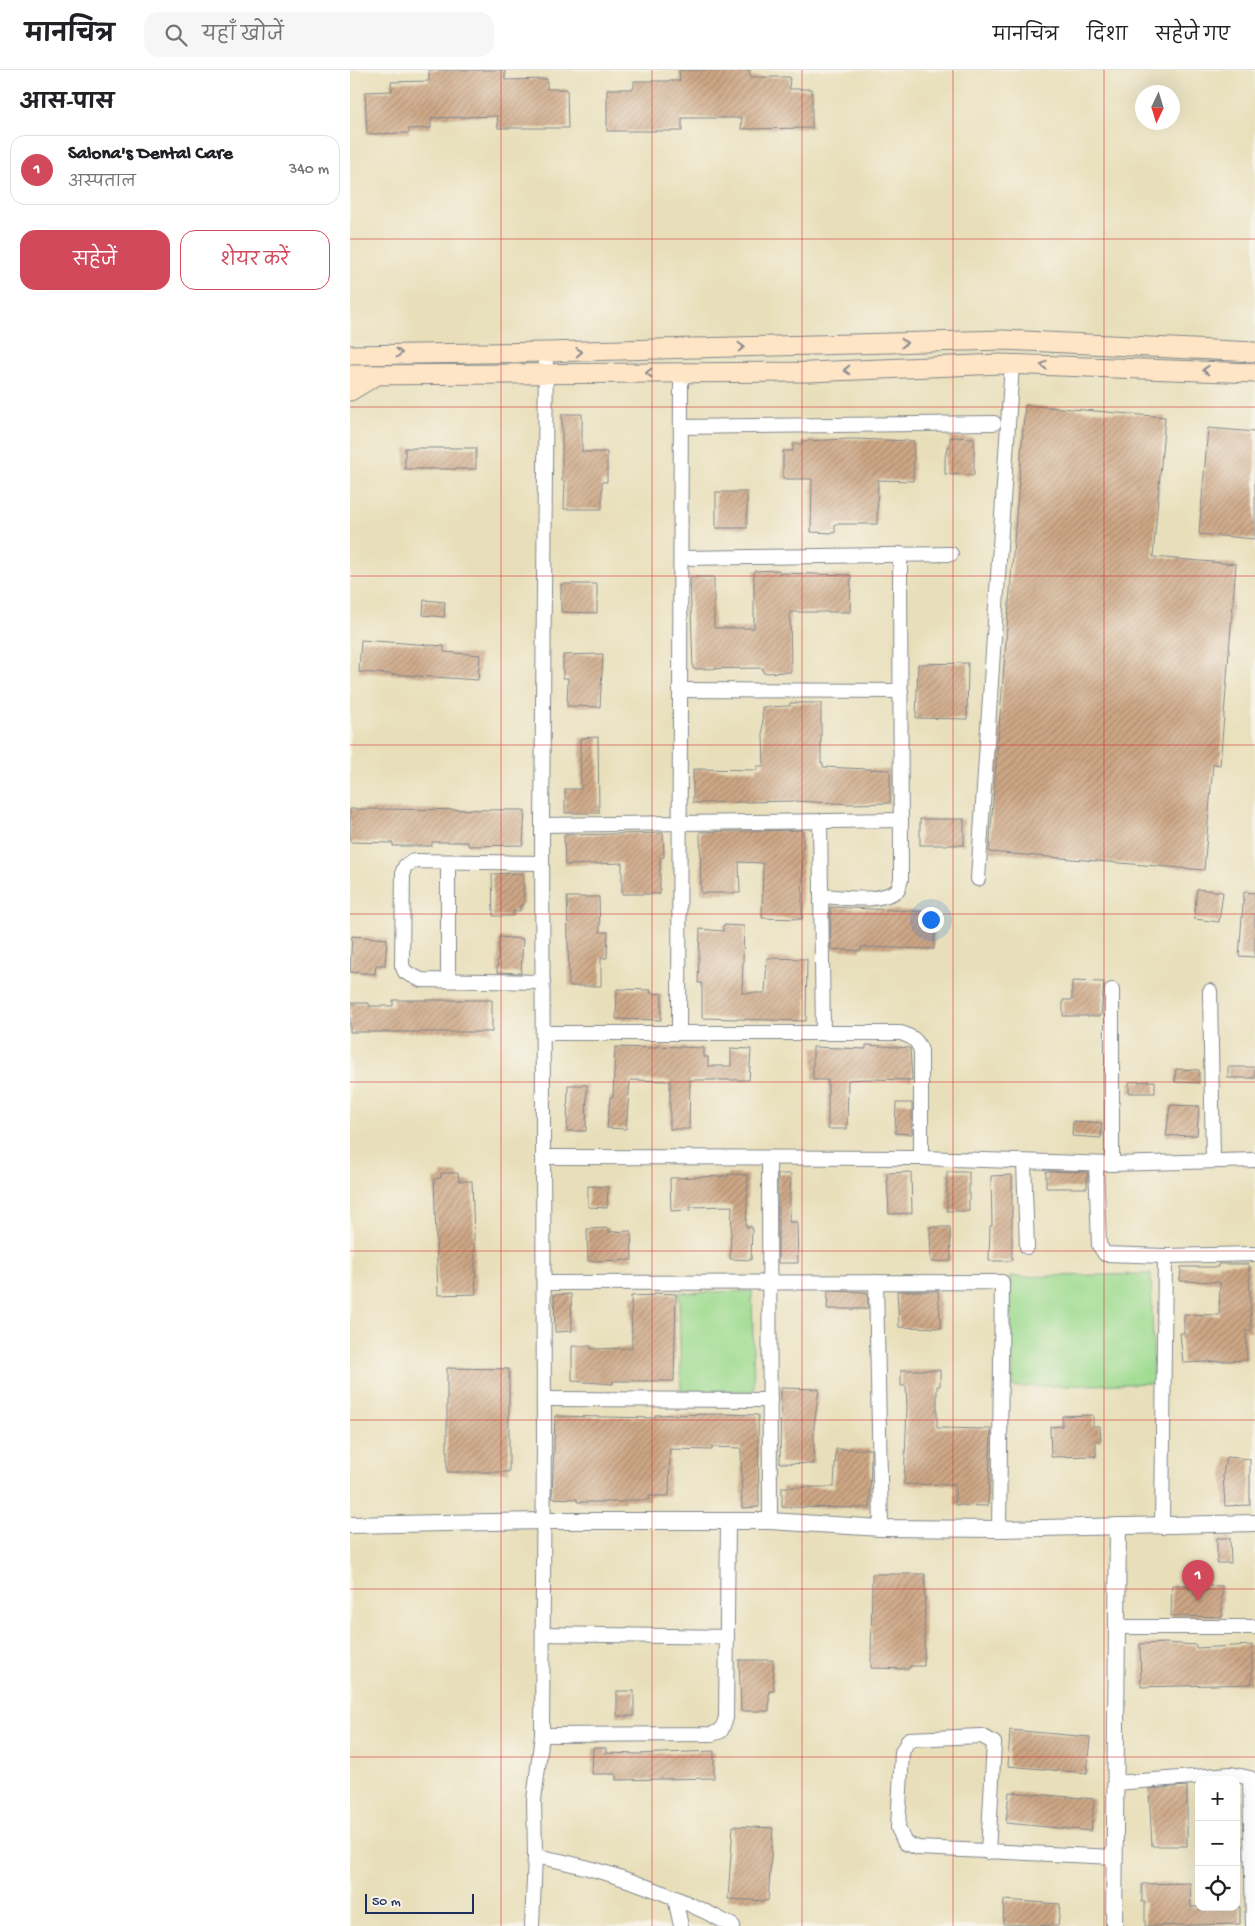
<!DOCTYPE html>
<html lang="hi">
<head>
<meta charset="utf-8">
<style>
	body { margin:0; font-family:"Gochi Hand","Playpen Sans Deva",sans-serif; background:#f6f6f6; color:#202124 }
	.controls { position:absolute; right:15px; bottom:15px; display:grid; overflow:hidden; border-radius:10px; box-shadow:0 5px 20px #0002 }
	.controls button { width:45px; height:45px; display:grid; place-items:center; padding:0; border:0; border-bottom:1px solid #e0e0e0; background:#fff; color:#202124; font:25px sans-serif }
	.compass { position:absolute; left:785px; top:15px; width:45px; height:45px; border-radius:50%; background:#fff; box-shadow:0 5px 20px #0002; rotate:184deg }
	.scale { position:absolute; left:15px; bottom:12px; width:109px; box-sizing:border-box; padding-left:5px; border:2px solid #1b2f5e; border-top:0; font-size:14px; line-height:18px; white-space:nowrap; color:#1b2f5e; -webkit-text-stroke:4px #f7f3e8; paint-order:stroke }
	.you { position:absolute; left:580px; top:849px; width:18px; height:18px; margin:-12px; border:4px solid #fff; border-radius:50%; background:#1a73e8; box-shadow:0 0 0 8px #1a73e833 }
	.badge { display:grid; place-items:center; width:32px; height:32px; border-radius:50%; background:#d1495b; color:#fff; font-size:16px; font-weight:700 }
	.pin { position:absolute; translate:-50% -41px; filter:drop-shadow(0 1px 2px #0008) }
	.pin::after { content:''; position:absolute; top:26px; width:18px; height:15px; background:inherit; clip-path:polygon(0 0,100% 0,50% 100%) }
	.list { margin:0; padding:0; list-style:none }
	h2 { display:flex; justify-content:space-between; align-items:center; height:65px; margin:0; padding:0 20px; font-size:21px }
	h2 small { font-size:16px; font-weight:400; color:#757577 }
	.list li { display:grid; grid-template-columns:32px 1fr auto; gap:15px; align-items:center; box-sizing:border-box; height:70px; margin:0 10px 10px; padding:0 10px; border:1px solid #e0e0e0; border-radius:15px }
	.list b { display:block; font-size:19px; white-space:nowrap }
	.list p { margin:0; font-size:16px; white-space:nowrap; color:#757577 }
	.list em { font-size:16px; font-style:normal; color:#757577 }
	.actions { display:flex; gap:10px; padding:15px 20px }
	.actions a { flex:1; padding:11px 0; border:1px solid #d1495b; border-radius:15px; text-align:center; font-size:18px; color:#d1495b }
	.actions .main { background:#d1495b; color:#fff }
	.icon { flex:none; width:28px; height:28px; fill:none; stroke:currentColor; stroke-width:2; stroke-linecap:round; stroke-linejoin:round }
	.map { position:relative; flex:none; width:905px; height:1856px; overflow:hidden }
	header { display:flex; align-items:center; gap:30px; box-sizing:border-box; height:70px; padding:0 25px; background:#fff; border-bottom:1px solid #e0e0e0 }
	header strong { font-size:24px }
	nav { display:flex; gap:28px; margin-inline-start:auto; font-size:18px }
	.search { width:350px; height:45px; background:#f6f6f6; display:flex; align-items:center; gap:12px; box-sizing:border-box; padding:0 18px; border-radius:15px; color:#757577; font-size:19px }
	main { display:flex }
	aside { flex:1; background:#fff }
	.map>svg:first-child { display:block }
</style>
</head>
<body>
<header>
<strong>मानचित्र</strong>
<div class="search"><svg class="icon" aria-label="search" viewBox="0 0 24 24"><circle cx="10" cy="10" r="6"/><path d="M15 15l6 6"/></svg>यहाँ खोजें</div>
<nav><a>मानचित्र</a><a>दिशा</a><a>सहेजे गए</a></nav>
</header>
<main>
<aside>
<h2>आस-पास<small></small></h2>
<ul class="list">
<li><span class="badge">1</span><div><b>Salona's Dental Care</b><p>अस्पताल</p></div><em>340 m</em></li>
</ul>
<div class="actions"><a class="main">सहेजें</a><a>शेयर करें</a></div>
</aside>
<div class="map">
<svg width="905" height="1856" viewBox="0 0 905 1856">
	<defs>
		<pattern id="building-hatch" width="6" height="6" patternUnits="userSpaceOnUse" patternTransform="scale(1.25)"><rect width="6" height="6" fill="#cea785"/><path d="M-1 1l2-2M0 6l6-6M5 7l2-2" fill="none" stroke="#a68870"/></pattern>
	</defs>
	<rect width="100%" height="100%" fill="#f7f3e8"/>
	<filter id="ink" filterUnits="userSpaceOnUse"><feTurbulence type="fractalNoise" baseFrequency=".02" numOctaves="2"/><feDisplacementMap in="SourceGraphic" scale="10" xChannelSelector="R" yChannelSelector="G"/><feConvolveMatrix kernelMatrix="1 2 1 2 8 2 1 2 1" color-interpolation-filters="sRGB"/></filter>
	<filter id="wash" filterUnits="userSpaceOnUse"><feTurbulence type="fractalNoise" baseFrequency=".0096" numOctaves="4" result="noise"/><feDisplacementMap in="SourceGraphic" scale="20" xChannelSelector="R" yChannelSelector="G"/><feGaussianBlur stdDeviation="1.12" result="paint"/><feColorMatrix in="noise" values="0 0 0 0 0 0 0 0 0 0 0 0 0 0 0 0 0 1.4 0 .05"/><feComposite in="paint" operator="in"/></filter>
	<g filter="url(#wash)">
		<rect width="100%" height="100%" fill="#e8dfba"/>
		<g fill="#9fdc91" stroke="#5d8678">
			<polygon points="801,1204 804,1313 663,1317 660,1207"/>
			<polygon points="402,1221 404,1321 331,1321 329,1223"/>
		</g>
		<g id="blocks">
			<g fill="url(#building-hatch)">
				<polygon points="79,0 155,0 155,10 197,9 197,19 217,19 218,58 148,58 147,46 81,48 81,58 59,59 59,63 17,64 15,22 42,21 41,12 79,11"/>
				<polygon points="329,0 400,0 400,7 440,7 439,19 462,19 462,58 391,59 392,48 332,48 332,61 257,61 257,19 284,19 284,11 330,11"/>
				<polygon points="675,335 815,347 803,487 886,494 870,695 863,694 854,800 639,782"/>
				<polygon points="212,344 232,344 232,382 257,382 257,412 252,412 252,439 214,439 215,411 212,411"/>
				<polygon points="858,358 905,362 905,469 849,464"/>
				<polygon points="600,367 624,368 624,405 595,404 595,388 597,377 600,377"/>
				<polygon points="501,369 564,371 563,411 528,410 527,454 485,454 485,463 461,462 462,409 433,409 433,381 443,381 443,374 452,374 452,371"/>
				<rect x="55" y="378" width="71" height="21"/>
				<rect x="366" y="422" width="31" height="36"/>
				<polygon points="429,500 429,503 501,505 500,542 440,542 441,602 413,603 413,598 343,599 340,507 364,507 364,558 404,558 404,501"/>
				<polygon points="211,514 247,514 247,543 211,542"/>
				<polygon points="74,530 95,532 94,547 73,545"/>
				<polygon points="11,570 94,576 94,582 130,585 128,610 9,602"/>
				<polygon points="253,584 250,637 217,636 218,608 213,608 213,585"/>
				<polygon points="618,593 617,649 566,648 568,594"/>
				<polygon points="440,633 471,633 471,693 473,693 473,697 540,700 540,733 503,734 444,731 343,733 343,699 407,700 407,696 414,696 412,637 440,636"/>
				<polygon points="248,667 249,743 215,743 215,719 231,719 230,668"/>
				<polygon points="0,739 175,740 173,775 118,776 118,772 82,772 82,776 43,776 43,773 0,772"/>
				<rect x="570" y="749" width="44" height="26"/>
				<polygon points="453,760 452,849 412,848 413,793 389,792 390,823 351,823 350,762"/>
				<polygon points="313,763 314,787 310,788 310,824 272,824 272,793 215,795 214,765"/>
				<polygon points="173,803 174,835 170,835 170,841 163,841 163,846 143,846 142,804"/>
				<polygon points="847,819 873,822 869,852 844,849"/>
				<polygon points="894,822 905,823 905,887 889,886"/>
				<polygon points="217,827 249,827 250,862 258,862 257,888 251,888 251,916 219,916"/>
				<polygon points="480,837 585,842 584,879 511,877 511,881 481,879"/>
				<polygon points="373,855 394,856 392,923 415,923 417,888 457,889 456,951 352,948 352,913 348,913 350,859 373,861"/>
				<polygon points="2,866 37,869 35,895 26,895 25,904 0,902"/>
				<polygon points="149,867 173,869 171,903 147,902"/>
				<polygon points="722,911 754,912 751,946 713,946 713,930 722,930"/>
				<polygon points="267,919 301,920 300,923 312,924 311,950 266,949"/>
				<polygon points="43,930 142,930 142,962 0,962 0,933 19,933 19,936 43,936"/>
				<polygon points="516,975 560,978 562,1010 515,1009 498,1010 497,1059 478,1059 478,1010 463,1010 463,977 516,979"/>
				<polygon points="305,976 354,978 354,987 358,987 358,996 381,996 381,978 401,979 399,1010 340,1010 339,1059 320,1059 320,1011 280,1010 276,1059 257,1058 260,1027 263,1027 265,977 305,978"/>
				<rect x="878" y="997" width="27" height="11"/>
				<polygon points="826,999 849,1000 849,1013 825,1012"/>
				<polygon points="805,1011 805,1023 779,1023 779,1012"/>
				<polygon points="218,1015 237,1015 236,1061 217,1061"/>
				<polygon points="546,1033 562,1033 562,1064 545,1063"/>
				<polygon points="820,1035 849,1036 847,1065 816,1066"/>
				<polygon points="723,1051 752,1053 751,1068 722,1066"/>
				<polygon points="696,1101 737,1102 737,1118 696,1118"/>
				<polygon points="561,1102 562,1143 539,1144 537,1103"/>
				<rect x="597" y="1102" width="22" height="39"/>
				<polygon points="91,1103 108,1103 109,1111 122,1111 126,1224 88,1225 84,1109 91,1108"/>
				<polygon points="378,1104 398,1105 396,1157 402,1157 401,1190 380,1189 382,1136 340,1137 340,1140 321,1141 320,1108 378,1106"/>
				<polygon points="428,1104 441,1104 439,1152 447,1152 448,1193 428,1193"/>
				<polygon points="662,1105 662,1191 639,1191 640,1156 642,1156 641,1106"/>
				<polygon points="238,1116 258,1117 257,1138 238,1137"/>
				<polygon points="580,1157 600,1157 601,1191 581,1192"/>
				<polygon points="259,1158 259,1162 281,1161 282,1190 238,1191 237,1159"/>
				<polygon points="868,1194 899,1194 901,1261 896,1261 897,1290 833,1293 830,1263 834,1263 834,1244 869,1245 870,1212 830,1211 831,1197 868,1197"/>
				<polygon points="478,1221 517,1222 518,1239 477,1239"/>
				<polygon points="547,1221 588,1221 591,1258 549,1257"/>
				<polygon points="305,1223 326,1224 324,1311 263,1311 263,1314 222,1311 222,1276 241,1276 241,1279 282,1278 281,1226 305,1225"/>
				<polygon points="221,1224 222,1261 205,1262 204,1225"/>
				<polygon points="97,1298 159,1299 159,1402 97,1402"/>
				<polygon points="551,1300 590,1300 590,1316 587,1316 587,1358 641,1359 638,1436 605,1435 605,1415 554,1414 557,1337 556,1316 551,1316"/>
				<polygon points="431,1318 469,1319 464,1357 464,1394 430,1393"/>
				<polygon points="369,1344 408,1345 409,1437 392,1438 391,1378 362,1377 362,1380 320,1379 319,1426 299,1426 299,1430 275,1430 275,1432 227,1432 227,1429 202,1428 205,1346 305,1348 305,1345"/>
				<polygon points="743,1345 743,1356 750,1356 751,1371 746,1371 746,1386 701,1387 700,1357 712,1356 712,1346"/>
				<polygon points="486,1379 521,1379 520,1438 432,1437 432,1417 484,1417"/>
				<polygon points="876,1387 900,1389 900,1435 875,1436 873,1405"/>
				<polygon points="867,1468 880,1468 881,1493 867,1493"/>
				<polygon points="522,1504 575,1504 574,1596 560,1596 559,1599 521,1598"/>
				<polygon points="822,1515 872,1516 872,1547 821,1546"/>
				<polygon points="816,1573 846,1575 846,1578 902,1575 902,1614 791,1617 790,1574"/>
				<polygon points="389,1590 423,1590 424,1621 419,1621 419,1641 391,1641"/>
				<rect x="267" y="1621" width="17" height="25"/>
				<polygon points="660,1660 740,1667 737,1703 658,1696"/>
				<polygon points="243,1678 256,1678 256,1683 288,1684 364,1681 364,1708 266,1710 266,1704 242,1704"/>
				<polygon points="837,1716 837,1776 802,1776 799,1719"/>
				<polygon points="659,1722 744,1729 741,1761 656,1753"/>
				<polygon points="383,1756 423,1758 418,1831 378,1829"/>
				<polygon points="840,1813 841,1837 890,1837 890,1854 795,1856 795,1832 792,1832 792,1814"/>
				<polygon points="654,1830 710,1834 708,1856 653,1854"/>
			</g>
		</g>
	</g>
	<g filter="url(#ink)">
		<use href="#blocks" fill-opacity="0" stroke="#82878c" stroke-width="1"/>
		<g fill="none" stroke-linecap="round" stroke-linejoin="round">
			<defs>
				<g id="minor">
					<polyline points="331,357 644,353"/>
					<polyline points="331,488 601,484"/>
					<polyline points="330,620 551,621"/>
					<polyline points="470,751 473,963"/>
					<polyline points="192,755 551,750"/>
					<polyline points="98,792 98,910"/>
					<polyline points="192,793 63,791 55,796 53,801 52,895 55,902 71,910 193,912"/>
					<polyline points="628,809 662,294"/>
					<path d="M471 826C495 827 527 834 548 820L551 809 550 484"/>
					<polyline points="762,920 762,1094"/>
					<polyline points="860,921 863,1090"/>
					<path d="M193 963H551C562 967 567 969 571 981V1088"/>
					<polyline points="329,963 331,303"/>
					<polyline points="193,1087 571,1088 762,1094 905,1090"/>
					<polyline points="419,1088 420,1451"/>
					<polyline points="674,1092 677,1177"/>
					<polyline points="746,1094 749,1175 755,1184 815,1186 905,1184"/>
					<polyline points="526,1212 531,1458"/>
					<polyline points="194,1213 652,1212 649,1459"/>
					<polyline points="194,1329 420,1330"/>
					<polyline points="812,1457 815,1186"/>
					<polyline points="767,1557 905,1557"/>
					<polyline points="193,1564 377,1567"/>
					<polyline points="192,1665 362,1664 371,1661 376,1648 378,1451"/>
					<polyline points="766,1713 881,1704 900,1708 903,1856"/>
					<polyline points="638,1782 644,1673 632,1666 559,1669 552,1682 548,1758 555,1773 568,1778 765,1787"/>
					<path d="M185 1786C253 1798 323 1823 383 1856"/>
					<polyline points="325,1828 331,1856"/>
					<polyline points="182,1856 185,1786 184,1730 192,1665 194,1367 192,755 196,282"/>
				</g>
				<g id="tertiary">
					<polyline points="0,1455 194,1451 420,1451 531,1458 649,1459 905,1453"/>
					<polyline points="764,1856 768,1456"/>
				</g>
				<g id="secondary">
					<polyline points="0,285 196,282 653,270 905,282"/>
					<polyline points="0,305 459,302 651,294 905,303"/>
					<polyline points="0,321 25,306"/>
				</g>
			</defs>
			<use href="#minor" stroke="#82878c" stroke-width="16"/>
			<use href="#tertiary" stroke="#82878c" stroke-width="18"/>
			<use href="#secondary" stroke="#82878c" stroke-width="21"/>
			<use href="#minor" stroke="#fff" stroke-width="14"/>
			<use href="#tertiary" stroke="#fff" stroke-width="16"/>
			<use href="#secondary" stroke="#fde5c5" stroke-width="19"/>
		</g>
		<defs><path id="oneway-chevron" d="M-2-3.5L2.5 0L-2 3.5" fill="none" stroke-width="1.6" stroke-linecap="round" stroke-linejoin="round" transform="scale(1.25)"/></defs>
		<g stroke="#8c8a92">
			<use href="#oneway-chevron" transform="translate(554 273) rotate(-2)"/>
			<use href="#oneway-chevron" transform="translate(391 277) rotate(-2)"/>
			<use href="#oneway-chevron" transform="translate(229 282) rotate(-2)"/>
			<use href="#oneway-chevron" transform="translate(49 283) rotate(-1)"/>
			<use href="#oneway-chevron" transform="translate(694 295) rotate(-178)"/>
			<use href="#oneway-chevron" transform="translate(497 300) rotate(178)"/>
			<use href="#oneway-chevron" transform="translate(856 300) rotate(-178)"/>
			<use href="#oneway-chevron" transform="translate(299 303) rotate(179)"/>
		</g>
	</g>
	<path fill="none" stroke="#d62828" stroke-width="1" stroke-opacity="0.55" d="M151 0V1856M302 0V1856M452 0V1856M603 0V1856M754 0V1856M0 169H905M0 337H905M0 506H905M0 675H905M0 844H905M0 1012H905M0 1181H905M0 1350H905M0 1519H905M0 1687H905"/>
</svg>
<div class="controls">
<button>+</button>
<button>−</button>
<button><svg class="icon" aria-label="locate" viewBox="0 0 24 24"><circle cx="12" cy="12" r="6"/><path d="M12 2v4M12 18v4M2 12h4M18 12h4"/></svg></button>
</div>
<svg class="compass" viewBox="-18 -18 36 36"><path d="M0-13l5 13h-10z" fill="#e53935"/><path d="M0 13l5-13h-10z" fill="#757577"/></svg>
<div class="scale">50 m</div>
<div class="you"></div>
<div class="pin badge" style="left:848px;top:1531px">1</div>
</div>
</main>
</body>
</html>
